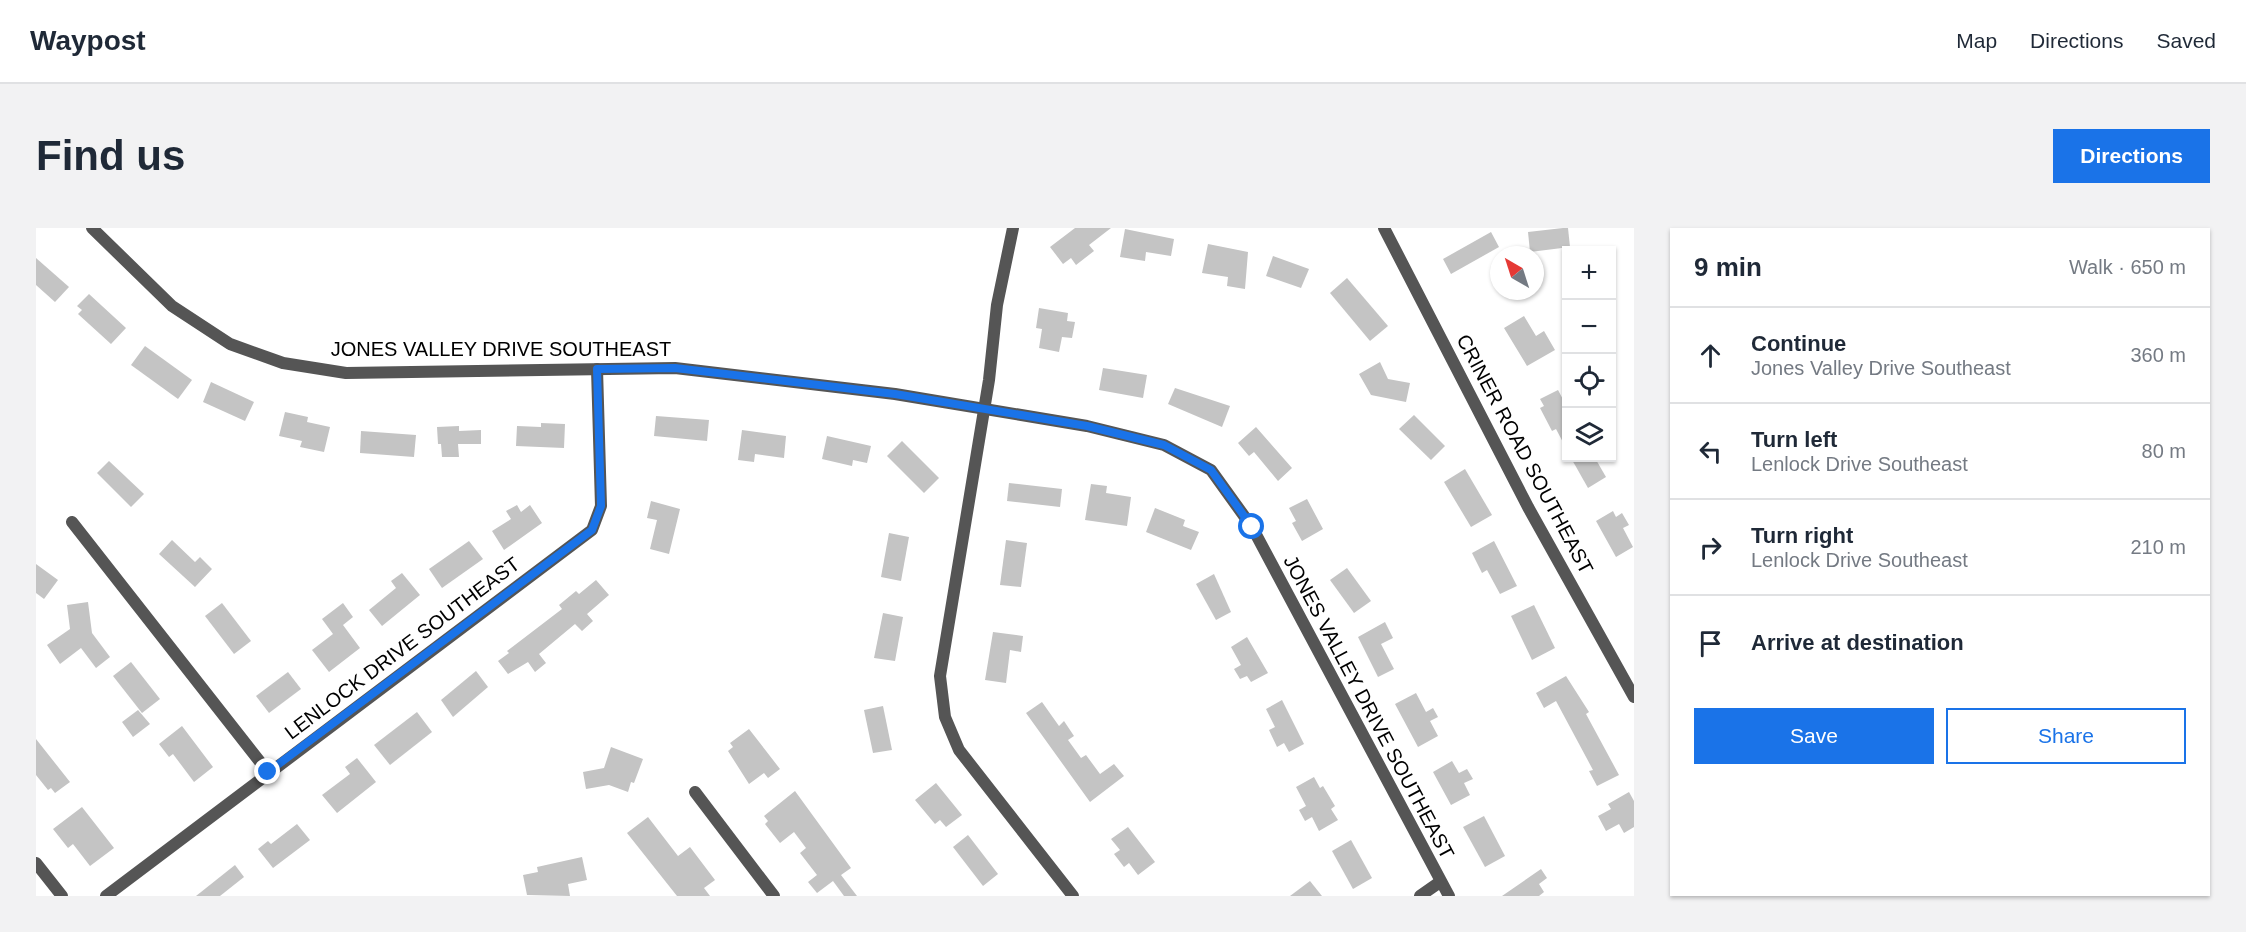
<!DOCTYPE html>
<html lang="en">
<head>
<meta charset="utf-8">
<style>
	body { margin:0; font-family:Arial,sans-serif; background:#f2f2f3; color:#1f2937 }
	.controls { position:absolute; right:18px; top:18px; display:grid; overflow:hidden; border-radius:0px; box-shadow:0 2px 4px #0004 }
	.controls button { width:54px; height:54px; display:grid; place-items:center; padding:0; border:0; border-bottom:2px solid #e0e1e3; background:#fff; color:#1f2937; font:30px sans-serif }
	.compass { position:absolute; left:1454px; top:18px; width:54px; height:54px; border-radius:50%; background:#fff; box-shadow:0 2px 4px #0004; rotate:321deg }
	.stop { position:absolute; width:18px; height:18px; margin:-14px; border:4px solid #1a73e8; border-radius:50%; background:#fff }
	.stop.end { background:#1a73e8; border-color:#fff; box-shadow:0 2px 6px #0008 }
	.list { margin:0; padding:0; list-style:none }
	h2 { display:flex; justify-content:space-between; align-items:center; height:78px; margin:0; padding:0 24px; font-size:26px }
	h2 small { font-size:20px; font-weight:400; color:#747a83 }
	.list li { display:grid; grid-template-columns:39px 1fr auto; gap:18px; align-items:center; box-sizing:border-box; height:96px; padding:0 24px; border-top:2px solid #e0e1e3 }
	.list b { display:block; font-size:22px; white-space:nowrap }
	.list p { margin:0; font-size:20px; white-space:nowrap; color:#747a83 }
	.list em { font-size:20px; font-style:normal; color:#747a83 }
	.actions { display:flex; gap:12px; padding:18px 24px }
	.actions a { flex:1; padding:14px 0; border:2px solid #1a73e8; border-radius:0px; text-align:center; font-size:21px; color:#1a73e8 }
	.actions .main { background:#1a73e8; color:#fff }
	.icon { flex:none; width:33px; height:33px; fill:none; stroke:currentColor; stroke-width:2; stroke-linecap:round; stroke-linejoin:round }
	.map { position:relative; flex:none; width:1598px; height:668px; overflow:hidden; border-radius:0px }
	header { display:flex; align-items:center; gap:36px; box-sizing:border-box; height:84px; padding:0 30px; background:#fff; border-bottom:2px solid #e0e1e3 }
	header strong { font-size:28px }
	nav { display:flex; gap:33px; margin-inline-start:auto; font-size:21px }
	.intro { display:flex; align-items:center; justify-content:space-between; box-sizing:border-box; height:144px; padding:0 36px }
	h1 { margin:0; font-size:42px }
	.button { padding:15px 27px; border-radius:0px; background:#1a73e8; color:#fff; font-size:21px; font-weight:700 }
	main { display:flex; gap:36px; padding:0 36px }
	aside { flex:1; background:#fff; border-radius:0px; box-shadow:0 2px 4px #0004 }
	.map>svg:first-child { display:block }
</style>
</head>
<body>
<header>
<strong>Waypost</strong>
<nav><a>Map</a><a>Directions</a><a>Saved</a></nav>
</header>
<div class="intro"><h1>Find us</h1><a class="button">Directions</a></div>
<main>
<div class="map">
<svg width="1598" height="668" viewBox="0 0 1598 668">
	<rect width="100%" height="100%" fill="#fff"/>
	<g fill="#c4c4c4">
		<polygon points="1039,0 1075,0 1053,17 1058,23 1040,37 1035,30 1027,36 1014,19"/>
		<polygon points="1527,0 1532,0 1534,19 1494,24 1492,4"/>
		<polygon points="1089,1 1138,11 1135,28 1110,24 1109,33 1084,29"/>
		<polygon points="1455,4 1463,19 1415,46 1407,31"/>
		<polygon points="1172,16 1212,24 1209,61 1191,58 1192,49 1166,45"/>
		<polygon points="1237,28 1273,41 1265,60 1230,48"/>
		<polygon points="0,30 33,59 19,74 0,57"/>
		<polygon points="1311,50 1352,98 1334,113 1294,65"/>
		<polygon points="53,66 90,100 75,116 42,86 46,82 41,78"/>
		<polygon points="1003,80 1032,85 1031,93 1039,94 1036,110 1026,109 1023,124 1003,120 1006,101 1000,100"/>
		<polygon points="1488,88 1500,108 1508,103 1519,122 1491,138 1468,100"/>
		<polygon points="109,118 156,152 142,171 95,137"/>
		<polygon points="1344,134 1352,151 1374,155 1370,174 1335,167 1323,146"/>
		<polygon points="1067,140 1111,147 1107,170 1063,162"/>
		<polygon points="175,154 218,174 209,193 167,174"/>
		<polygon points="1139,160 1194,178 1186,199 1132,176"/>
		<polygon points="1522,162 1530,177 1530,220 1520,201 1516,203 1504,180 1508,178 1504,171"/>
		<polygon points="249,184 272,189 271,194 294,199 288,224 264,219 266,213 243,208"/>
		<polygon points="1378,187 1409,218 1395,232 1363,201"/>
		<polygon points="620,188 673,192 671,213 618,208"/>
		<polygon points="505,195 529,196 528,220 480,218 481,198 505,199"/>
		<polygon points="423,198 423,203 445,202 445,216 422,216 423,229 406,229 405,216 402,216 401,199"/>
		<polygon points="1220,199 1256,240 1242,253 1218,224 1213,228 1202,215"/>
		<polygon points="706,202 750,208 748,230 719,226 718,234 702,232"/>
		<polygon points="325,203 380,207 378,229 324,225"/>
		<polygon points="791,208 835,218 831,235 817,232 816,238 786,231"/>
		<polygon points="866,213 903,250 888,265 851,228"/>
		<polygon points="1535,230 1559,230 1570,249 1552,260"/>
		<polygon points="73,233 108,266 95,279 61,245"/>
		<polygon points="1429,241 1456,287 1435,299 1408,254"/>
		<polygon points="973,255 1026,261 1024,279 971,273"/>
		<polygon points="1055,256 1071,258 1070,265 1095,269 1091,298 1049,292"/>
		<polygon points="1271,271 1287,301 1266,313 1256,295 1260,293 1253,280"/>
		<polygon points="615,273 644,281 633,326 614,321 621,292 611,290"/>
		<polygon points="481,277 485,284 494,277 506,295 468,322 456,303 475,291 470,283"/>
		<polygon points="1119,280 1149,292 1147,298 1163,304 1155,322 1110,304"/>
		<polygon points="1577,283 1580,289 1586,285 1593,297 1587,300 1597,319 1580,329 1560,293"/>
		<polygon points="853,305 873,309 865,353 845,349"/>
		<polygon points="136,312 159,334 164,329 176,341 159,359 123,326"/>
		<polygon points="970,312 991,315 985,359 964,357"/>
		<polygon points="433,313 447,331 406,360 393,341"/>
		<polygon points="1458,313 1481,358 1464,366 1451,342 1446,345 1436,325"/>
		<polygon points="0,336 22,352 8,371 0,365"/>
		<polygon points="1311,340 1335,373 1318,385 1294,352"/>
		<polygon points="366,345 384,367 346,398 333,382 360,360 355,353"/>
		<polygon points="1178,346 1195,384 1180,392 1160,356"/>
		<polygon points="560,352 573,367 551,386 557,393 546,403 539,396 503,426 510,435 499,444 492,434 472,446 462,433 473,425 471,423 526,381 523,377 540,363 543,366"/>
		<polygon points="52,374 56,405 74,429 60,440 45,420 24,436 11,417 34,401 31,377"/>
		<polygon points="186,375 215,413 198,426 169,388"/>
		<polygon points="307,375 317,389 307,397 324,420 293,444 276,422 297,406 286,391"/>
		<polygon points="1498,377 1519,420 1496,432 1475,388"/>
		<polygon points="847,385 867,389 859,433 838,430"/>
		<polygon points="1349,394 1357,410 1345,416 1358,441 1342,449 1322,409"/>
		<polygon points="957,404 987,408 985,424 974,422 970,455 949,452"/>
		<polygon points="1211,409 1232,445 1215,454 1211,448 1204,451 1198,441 1205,437 1195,419"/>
		<polygon points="95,434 124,471 106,485 77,448"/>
		<polygon points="440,443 452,459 417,489 405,472"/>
		<polygon points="252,444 265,461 233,485 220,468"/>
		<polygon points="1530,448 1553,484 1550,486 1583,547 1561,558 1553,543 1557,542 1520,473 1508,480 1500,465"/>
		<polygon points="1380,465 1390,484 1397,480 1402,489 1394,493 1402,508 1382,519 1359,476"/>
		<polygon points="1246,472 1268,516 1253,524 1248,515 1241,519 1233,502 1239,499 1230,481"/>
		<polygon points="1006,474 1023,498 1028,493 1038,508 1032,512 1045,530 1050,527 1064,546 1078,536 1088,548 1054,574 990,485"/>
		<polygon points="847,478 856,522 837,525 828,482"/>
		<polygon points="102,482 114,496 97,509 86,494"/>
		<polygon points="381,484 396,504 354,537 338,517"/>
		<polygon points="146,498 177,539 158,554 137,526 133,529 123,516"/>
		<polygon points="713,501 744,541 732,550 728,545 713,556 692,523 697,519 694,515"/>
		<polygon points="0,511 34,554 19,565 15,560 12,562 0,547"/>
		<polygon points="575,519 607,531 598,555 595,554 592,564 573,557 550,561 547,544 568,540"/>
		<polygon points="321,530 340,554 301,585 286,567 314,546 309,539"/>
		<polygon points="1416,533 1423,545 1431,541 1437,551 1428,555 1434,567 1415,577 1397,544"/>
		<polygon points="1278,549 1284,560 1287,558 1299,578 1295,581 1302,592 1283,603 1276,589 1269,593 1263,582 1270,578 1260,559"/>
		<polygon points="900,555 926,587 910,599 904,592 899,596 879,572"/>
		<polygon points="759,563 815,640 805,647 821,668 808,668 797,653 781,665 772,654 781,647 764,625 770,620 758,604 744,615 729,596 732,593 728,588"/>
		<polygon points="1593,564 1598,573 1598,599 1588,605 1583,596 1570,603 1562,588 1575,581 1572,576"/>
		<polygon points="46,579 78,620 54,638 37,616 32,620 17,601"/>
		<polygon points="1448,588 1469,628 1449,639 1427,599"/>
		<polygon points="612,589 642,628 654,619 679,652 668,660 674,668 641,668 591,605"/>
		<polygon points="261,596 274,612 237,640 222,621 232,613 235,616"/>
		<polygon points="1092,599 1119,634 1102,647 1093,635 1088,639 1078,626 1084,622 1075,611"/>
		<polygon points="932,607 962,646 947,658 917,619"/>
		<polygon points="1315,612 1336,650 1317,661 1296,623"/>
		<polygon points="546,629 551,652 532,656 534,668 491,667 487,647 502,644 501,639"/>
		<polygon points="199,637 208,649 184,668 160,668"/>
		<polygon points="1505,641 1511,650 1503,656 1508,664 1503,668 1466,668"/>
		<polygon points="1274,653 1286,668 1254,668"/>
	</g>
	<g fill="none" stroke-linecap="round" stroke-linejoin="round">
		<g stroke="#555" stroke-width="12">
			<polyline points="56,0 136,78 194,116 247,135 310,145 639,140 859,166 1051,198 1128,217 1175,242 1216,299 1413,668"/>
			<polyline points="977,0 961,77 953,152 904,448 909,489 923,522 1037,668"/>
			<polyline points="1348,0 1492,279 1598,469"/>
			<polyline points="36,294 232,544"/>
			<polyline points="659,564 738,668"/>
			<polyline points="0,635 26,668"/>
			<polyline points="70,668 556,302 565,278 561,141"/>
			<polyline points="1384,668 1404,654"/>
		</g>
	</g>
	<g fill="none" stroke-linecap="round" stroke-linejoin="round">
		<polyline stroke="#1a73e8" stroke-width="8" points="232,544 556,302 565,278 561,141 639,140 859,166 1051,198 1128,217 1175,242 1216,299"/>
	</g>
	<g text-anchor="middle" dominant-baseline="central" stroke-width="4.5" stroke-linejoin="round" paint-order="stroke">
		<g font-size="20" fill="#000" stroke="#fff">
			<text x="465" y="121">JONES VALLEY DRIVE SOUTHEAST</text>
			<text transform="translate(1489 226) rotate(62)">CRINER ROAD SOUTHEAST</text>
			<text transform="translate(366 420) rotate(-37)">LENLOCK DRIVE SOUTHEAST</text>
			<text transform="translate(1333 479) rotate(62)">JONES VALLEY DRIVE SOUTHEAST</text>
		</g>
	</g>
</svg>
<div class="controls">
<button>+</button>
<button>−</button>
<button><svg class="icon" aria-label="locate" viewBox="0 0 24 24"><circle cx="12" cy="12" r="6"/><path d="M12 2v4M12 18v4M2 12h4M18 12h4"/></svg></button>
<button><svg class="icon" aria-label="layers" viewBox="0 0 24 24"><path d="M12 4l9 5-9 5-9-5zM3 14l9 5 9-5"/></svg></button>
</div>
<svg class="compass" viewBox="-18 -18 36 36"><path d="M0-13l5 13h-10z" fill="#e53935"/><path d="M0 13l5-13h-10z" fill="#747a83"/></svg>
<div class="stop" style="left:1216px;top:299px"></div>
<div class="stop end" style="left:232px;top:544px"></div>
</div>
<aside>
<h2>9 min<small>Walk · 650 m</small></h2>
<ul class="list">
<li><svg class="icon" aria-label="ahead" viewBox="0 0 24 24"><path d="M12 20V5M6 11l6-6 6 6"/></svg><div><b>Continue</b><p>Jones Valley Drive Southeast</p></div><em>360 m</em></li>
<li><svg class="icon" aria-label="left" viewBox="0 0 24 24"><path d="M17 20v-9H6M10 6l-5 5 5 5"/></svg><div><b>Turn left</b><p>Lenlock Drive Southeast</p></div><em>80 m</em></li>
<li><svg class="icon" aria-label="right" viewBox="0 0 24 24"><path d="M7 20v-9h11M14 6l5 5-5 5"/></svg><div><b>Turn right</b><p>Lenlock Drive Southeast</p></div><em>210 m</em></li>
<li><svg class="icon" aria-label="arrive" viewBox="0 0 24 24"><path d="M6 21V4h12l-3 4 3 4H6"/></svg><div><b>Arrive at destination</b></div></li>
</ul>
<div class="actions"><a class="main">Save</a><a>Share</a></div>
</aside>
</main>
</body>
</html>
